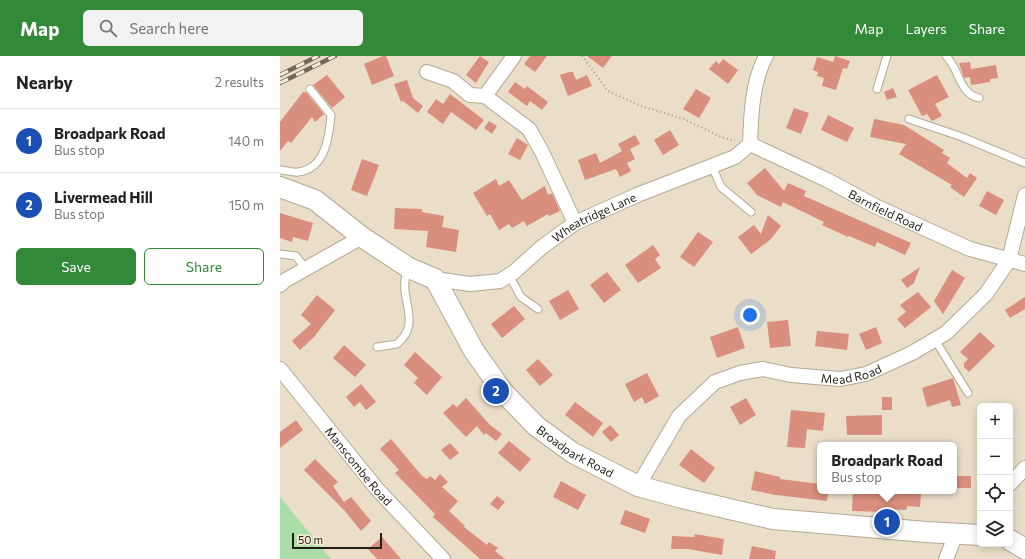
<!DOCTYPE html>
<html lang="en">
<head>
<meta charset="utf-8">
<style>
	body { margin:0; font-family:Commissioner,sans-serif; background:#f2f2f2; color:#222 }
	.controls { position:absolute; right:12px; bottom:12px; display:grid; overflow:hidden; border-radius:6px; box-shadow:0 2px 10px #0003 }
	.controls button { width:36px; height:36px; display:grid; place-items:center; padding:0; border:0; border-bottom:1px solid #e0e0e0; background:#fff; color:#222; font:20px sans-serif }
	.scale { position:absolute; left:12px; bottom:10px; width:90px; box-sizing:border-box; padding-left:4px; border:2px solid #231f17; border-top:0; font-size:11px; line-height:14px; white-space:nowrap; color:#231f17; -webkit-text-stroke:3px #f7ebd6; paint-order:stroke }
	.you { position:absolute; left:470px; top:259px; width:14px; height:14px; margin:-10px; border:3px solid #fff; border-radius:50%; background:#1a73e8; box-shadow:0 0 0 6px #1a73e833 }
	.badge { display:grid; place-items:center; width:26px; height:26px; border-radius:50%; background:#328938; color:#fff; font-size:13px; font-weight:700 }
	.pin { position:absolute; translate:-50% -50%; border:2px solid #fff; box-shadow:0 1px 4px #0006 }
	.popup { position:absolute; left:537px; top:386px; width:140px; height:52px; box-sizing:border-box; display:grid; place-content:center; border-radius:6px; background:#fff; filter:drop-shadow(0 1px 3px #0005); font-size:13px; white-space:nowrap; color:#767676 }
	.popup b { font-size:15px; color:#222 }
	.popup::after { content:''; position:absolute; left:50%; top:100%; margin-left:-8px; border:8px solid transparent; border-top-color:#fff }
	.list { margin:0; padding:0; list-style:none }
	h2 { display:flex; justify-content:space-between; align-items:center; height:52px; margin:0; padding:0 16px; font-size:17px }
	h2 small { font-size:13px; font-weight:400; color:#767676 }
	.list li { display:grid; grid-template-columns:26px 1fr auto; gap:12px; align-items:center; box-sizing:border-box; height:64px; padding:0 16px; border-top:1px solid #e0e0e0 }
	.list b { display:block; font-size:15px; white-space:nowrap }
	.list p { margin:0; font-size:13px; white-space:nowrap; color:#767676 }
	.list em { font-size:13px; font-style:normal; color:#767676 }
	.actions { display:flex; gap:8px; padding:12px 16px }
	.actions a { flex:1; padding:9px 0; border:1px solid #328938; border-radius:6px; text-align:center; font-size:14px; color:#328938 }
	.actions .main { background:#328938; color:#fff }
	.icon { flex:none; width:22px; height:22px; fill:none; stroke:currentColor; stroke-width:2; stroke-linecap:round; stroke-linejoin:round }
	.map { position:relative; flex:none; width:745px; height:503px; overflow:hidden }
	header { display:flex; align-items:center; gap:24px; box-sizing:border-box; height:56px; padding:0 20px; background:#328938; color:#fff }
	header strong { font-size:19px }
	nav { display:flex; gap:22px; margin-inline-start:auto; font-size:14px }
	.search { width:280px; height:36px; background:#f2f2f2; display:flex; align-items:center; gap:10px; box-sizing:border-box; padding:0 14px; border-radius:6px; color:#767676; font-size:15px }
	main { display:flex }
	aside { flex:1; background:#fff }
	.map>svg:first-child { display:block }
</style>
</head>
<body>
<header>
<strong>Map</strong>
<div class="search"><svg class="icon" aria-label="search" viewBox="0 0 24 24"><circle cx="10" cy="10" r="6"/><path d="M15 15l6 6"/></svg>Search here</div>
<nav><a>Map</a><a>Layers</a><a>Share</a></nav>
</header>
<main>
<aside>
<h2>Nearby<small>2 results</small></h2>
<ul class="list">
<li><span class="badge" style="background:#1a4fb4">1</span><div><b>Broadpark Road</b><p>Bus stop</p></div><em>140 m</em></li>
<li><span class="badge" style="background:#1a4fb4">2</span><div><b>Livermead Hill</b><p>Bus stop</p></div><em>150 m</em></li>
</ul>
<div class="actions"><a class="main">Save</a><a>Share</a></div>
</aside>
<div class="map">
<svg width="745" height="503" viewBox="0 0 745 503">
	<rect width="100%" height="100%" fill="#eadec9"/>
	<polygon fill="#abdda8" points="0,441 51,503 0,503"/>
	<g fill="#d98e7e">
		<polygon points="103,0 106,0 114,20 92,29 84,8"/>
		<polygon points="200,0 209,6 196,27 186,19"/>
		<polygon points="250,0 267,0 255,16 244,8"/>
		<polygon points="307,0 332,0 323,12"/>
		<polygon points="555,0 570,5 567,13 563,12 556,34 542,30 544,22 537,20 538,16 533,14 537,1 553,6"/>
		<polygon points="443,3 458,14 448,28 429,13 436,5 439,8"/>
		<polygon points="690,6 691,13 716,9 718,22 710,23 710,26 691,29 690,21 684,22 679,7"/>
		<polygon points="289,16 293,16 296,24 307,19 312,30 288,40 280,19"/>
		<polygon points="47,19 65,41 52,52 33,29"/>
		<polygon points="657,19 669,41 655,48 662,60 652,65 647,58 642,60 628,34"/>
		<polygon points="127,24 133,42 143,50 138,57 123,45 121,46 114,28"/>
		<polygon points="235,26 245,33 247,30 268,46 262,54 250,45 247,50 228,36"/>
		<polygon points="613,32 617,41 607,44 604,36"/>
		<polygon points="416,33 431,42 419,62 403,53"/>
		<polygon points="23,36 26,36 44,58 35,66 32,61 11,87 8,85 0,95 0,66"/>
		<polygon points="170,38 204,64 196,74 171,56 163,68 147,56 156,43 163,48"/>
		<polygon points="514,52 529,57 521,78 506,72"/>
		<polygon points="548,59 574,72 567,86 541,74"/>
		<polygon points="594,63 624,69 664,94 662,97 670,102 667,107 687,122 690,117 697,122 684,141 670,131 672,129 619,98 626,88 590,81"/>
		<polygon points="209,65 217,70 212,78 204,72"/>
		<polygon points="390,74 399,89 383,99 374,84"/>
		<polygon points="355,79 360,88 350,93 355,103 347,107 351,115 340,121 336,113 305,124 298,104 316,97 320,107 342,95 338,88"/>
		<polygon points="237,82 248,89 240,104 228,98"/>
		<polygon points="82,103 99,109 87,140 71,134"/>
		<polygon points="485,112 504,135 508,127 526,135 524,140 631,187 625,199 597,186 595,191 569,180 568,181 542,169 544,166 503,146 501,151 477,139 467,127"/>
		<polygon points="216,123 219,130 229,124 242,144 265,130 268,139 272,137 280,155 269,160 268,158 247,170 244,165 232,172 229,168 219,174 210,158 207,160 193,137"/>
		<polygon points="707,135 724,144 716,159 699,150"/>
		<polygon points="115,152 142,153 142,156 164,160 162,171 179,174 176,196 146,191 148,175 114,173"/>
		<polygon points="0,157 33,167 28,185 13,181 12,186 0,182"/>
		<polygon points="488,159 501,170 490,184 471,198 458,181 474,169 481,178"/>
		<polygon points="418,176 433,186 414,211 400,201"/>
		<polygon points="373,189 380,199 375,203 381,212 358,227 345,209"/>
		<polygon points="640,211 634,227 627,232 621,224"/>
		<polygon points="672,214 685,222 663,258 654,245"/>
		<polygon points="327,216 341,234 324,247 310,229"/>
		<polygon points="288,234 299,253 280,264 269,245"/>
		<polygon points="638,236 651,251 625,272 617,263 626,256 620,249"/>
		<polygon points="37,239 55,254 34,281 20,294 12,285 31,268 21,259"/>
		<polygon points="745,241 745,253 730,262 725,254"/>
		<polygon points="234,250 245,263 222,282 211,268"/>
		<polygon points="508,264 511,290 490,292 487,266"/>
		<polygon points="458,271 465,292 437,302 430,281"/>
		<polygon points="596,271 602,287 586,294 579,278"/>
		<polygon points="537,275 569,278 567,294 535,290"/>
		<polygon points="700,276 715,290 689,316 684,311 684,307 688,303 680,296"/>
		<polygon points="64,289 86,309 75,321 53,302"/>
		<polygon points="135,296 162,321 147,339 134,327 138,322 124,309"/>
		<polygon points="258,303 273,319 260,330 246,314"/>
		<polygon points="367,317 379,340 365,348 362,341 354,346 345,328"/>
		<polygon points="673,322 681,349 672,351 670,344 647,351 642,332"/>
		<polygon points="81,328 96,346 86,354 80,346 74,351 66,341"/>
		<rect x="602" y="341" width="10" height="13"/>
		<polygon points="186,342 210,369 222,378 216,385 206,377 204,379 197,370 186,381 163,357 173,348 177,351"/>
		<polygon points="466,342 476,359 460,369 450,351"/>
		<polygon points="295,346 323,367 313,381 285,359"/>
		<polygon points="511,354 545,357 543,375 527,373 525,392 507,391"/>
		<polygon points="602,359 602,379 567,379 566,360"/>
		<polygon points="16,364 23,374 0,392 0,376"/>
		<polygon points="330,369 339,379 331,386 322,376"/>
		<polygon points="111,383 142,420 147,423 150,420 155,424 160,418 168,426 162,431 178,445 169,455 185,470 184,471 207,489 209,486 218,492 215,495 225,503 200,503 153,461 155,458 115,417 119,414 100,393"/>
		<polygon points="229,385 251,403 240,416 218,397"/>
		<polygon points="170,387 179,397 170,404 161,394"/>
		<polygon points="411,393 435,412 424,427 399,409"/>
		<polygon points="35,403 58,426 53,430 64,446 71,441 91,465 81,475 65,455 24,414"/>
		<polygon points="475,415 500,421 500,423 540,428 540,435 548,435 547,445 496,439 471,434"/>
		<rect x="674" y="420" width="17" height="12"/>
		<polygon points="281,425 306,439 298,454 273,441"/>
		<polygon points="573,435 606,435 606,437 641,438 640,451 627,450 626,454 606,453 606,456 572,455"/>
		<polygon points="217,440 225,446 218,454 210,448"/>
		<polygon points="345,454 370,463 365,477 340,468"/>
		<polygon points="415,478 444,483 442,499 408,493 391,493 392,480 414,481"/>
		<polygon points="102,481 121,503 97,503 88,493"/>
		<polygon points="472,490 496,495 495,503 469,503"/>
	</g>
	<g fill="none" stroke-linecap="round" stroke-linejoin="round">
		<defs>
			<g id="lane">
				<path d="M666 0C679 12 679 38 699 42"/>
				<polyline points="597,33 607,0"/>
				<polyline points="629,63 682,81 745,107"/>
				<polyline points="432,110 441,131 471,156"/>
				<path d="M0 114C6 114 13 117 18 116 46 113 49 80 51 59L30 33"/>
				<polyline points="0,198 16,200 26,213"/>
				<polyline points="229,219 241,241 258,253"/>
				<polyline points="655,284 688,337"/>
				<path d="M97 291 117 288C145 265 114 239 129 212"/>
			</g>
			<g id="street">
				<polyline points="147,16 173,25 190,39 205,40 249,73 262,96 295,167"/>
				<polyline points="205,40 234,0"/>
				<path id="s1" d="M470 88 547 124 595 150 690 193 745 208"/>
				<path id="s2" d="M155 223 190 228 220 225 234 216 262 191 295 167 357 139 455 101 470 88C471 59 472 26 486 0"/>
				<polyline points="0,229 4,225 82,181"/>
				<path id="s3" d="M0 313 97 433 163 503"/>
				<polyline points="730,428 745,412"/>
				<path id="s4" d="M358 430 399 360 435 326 460 317 483 313 511 319 560 323 586 318 632 297 666 277 706 238 729 204 745 139"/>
				<polyline points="666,503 676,478"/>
			</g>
			<g id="secondary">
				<path id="s5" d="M0 131 35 144 82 181 129 212 155 223 194 295 223 336 256 370 293 397 358 430 402 442 493 463 646 476 700 479"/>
				<polyline points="730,484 745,493"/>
			</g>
		</defs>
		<use href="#lane" stroke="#b4a995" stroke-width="9"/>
		<use href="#street" stroke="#b4a995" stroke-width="16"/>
		<use href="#secondary" stroke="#b4a995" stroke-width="22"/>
		<polyline stroke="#a39a8a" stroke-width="2" stroke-dasharray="1 3" stroke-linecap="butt" points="302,0 328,35 361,50 404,63 441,81 455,85"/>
		<use href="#lane" stroke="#fff" stroke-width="7"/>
		<use href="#street" stroke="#fff" stroke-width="14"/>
		<use href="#secondary" stroke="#fff" stroke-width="20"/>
		<defs>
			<g id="rail">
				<polyline points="0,19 38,0"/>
				<polyline points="0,27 55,0"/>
			</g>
		</defs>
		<use href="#rail" stroke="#6f685b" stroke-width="4.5"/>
		<use href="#rail" stroke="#f7ebd6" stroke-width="3" stroke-dasharray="9" stroke-linecap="butt"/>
	</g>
	<g text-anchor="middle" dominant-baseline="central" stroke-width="3" stroke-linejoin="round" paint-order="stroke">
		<g font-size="12" fill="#231f17" stroke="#f7ebd6">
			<text stroke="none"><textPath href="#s1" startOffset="151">Barnfield Road</textPath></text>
			<text stroke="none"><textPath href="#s2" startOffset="180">Wheatridge Lane</textPath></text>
			<text stroke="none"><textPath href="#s4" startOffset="270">Mead Road</textPath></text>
			<text stroke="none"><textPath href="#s5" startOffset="408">Broadpark Road</textPath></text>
			<text stroke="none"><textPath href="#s3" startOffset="125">Manscombe Road</textPath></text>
		</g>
	</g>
</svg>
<div class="controls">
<button>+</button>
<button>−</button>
<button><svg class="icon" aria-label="locate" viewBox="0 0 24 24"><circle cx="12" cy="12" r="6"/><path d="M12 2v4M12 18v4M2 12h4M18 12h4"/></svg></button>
<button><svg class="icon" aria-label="layers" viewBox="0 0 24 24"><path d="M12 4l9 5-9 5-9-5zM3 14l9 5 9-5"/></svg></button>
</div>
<div class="scale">50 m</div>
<div class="you"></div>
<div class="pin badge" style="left:607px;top:466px;background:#1a4fb4">1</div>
<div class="popup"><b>Broadpark Road</b>Bus stop</div>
<div class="pin badge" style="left:216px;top:335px;background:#1a4fb4">2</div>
</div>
</main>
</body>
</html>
